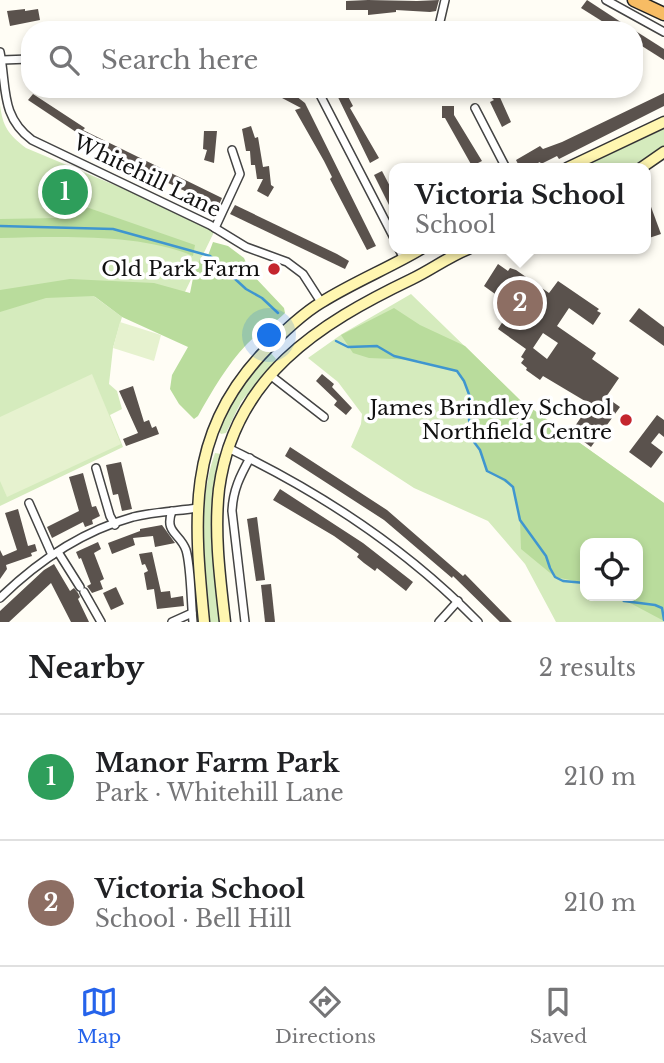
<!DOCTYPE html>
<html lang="en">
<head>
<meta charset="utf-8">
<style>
	body { margin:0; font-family:"Libre Baskerville",serif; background:#f2f2f2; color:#202124 }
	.controls { position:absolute; right:21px; bottom:21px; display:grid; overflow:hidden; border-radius:14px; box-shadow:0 4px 10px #0003 }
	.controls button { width:63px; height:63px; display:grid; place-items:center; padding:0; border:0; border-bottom:2px solid #e0e0e0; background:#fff; color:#202124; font:35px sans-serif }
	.you { position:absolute; left:270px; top:336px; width:24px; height:24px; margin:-18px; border:5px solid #fff; border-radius:50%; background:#1a73e8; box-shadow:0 0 0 10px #1a73e833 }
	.badge { display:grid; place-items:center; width:46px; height:46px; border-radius:50%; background:#2563eb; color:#fff; font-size:23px; font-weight:700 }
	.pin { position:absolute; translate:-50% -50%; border:4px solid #fff; box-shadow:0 2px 7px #0006 }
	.popup { position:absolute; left:389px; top:163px; width:262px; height:91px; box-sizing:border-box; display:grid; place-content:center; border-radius:14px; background:#fff; filter:drop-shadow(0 2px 5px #0005); font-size:23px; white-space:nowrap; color:#757577 }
	.popup b { font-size:26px; color:#202124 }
	.popup::after { content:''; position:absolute; left:50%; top:100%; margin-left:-14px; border:14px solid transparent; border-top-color:#fff }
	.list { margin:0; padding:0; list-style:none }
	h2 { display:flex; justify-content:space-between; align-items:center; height:91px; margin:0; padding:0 28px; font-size:30px }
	h2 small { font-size:23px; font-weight:400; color:#757577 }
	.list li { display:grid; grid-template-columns:46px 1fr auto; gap:21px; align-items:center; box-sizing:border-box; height:126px; padding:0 28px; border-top:2px solid #e0e0e0 }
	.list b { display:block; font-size:26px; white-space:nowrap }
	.list p { margin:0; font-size:23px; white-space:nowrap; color:#757577 }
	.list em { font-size:23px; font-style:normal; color:#757577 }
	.icon { flex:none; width:38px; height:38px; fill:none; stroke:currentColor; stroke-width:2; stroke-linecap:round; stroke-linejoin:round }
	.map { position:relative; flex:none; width:664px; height:622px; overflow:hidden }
	.search { position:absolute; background:#fff; box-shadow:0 4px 10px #0003; left:21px; right:21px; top:21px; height:77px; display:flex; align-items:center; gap:18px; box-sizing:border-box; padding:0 24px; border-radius:28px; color:#757577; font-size:26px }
	.sheet { height:343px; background:#fff }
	nav { display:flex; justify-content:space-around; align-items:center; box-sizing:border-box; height:98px; border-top:2px solid #e0e0e0; background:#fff; font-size:19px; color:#757577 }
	nav a { display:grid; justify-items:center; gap:4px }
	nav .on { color:#2563eb }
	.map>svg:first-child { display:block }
</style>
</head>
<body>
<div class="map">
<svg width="664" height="622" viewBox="0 0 664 622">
	<rect width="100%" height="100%" fill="#fffdf5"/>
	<g fill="#d5ebbd" fill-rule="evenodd">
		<path d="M0 105C3 127 8 134 26 148L210 225 215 230 182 298 95 297 122 317 113 348 109 384 117 391 122 409 110 415 123 447 0 506Z"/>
		<polygon points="664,129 664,148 635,168 581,168"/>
		<path d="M411 294 521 401 664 503V622H556L525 564 488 521 414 488 351 447 361 424 362 414 338 382 308 358 342 334ZM585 543H638V596H585Z"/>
		<polygon points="270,352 276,359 241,402 226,433 221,434 219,431 231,403"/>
		<path d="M215 453 221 454 212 516 211 540 220 622H210C205 566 196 507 215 453Z"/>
	</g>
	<g fill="#b9dc9c">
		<path d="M86 207 195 245 193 256C138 233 59 237 0 238V219L58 218Z"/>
		<path d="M213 242 228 246 244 258 250 272 284 308 285 313C273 325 259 332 247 344 227 365 212 391 198 416L194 419 179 404 170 389 172 375 188 347 122 317 94 296 46 298 0 312V290L70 279 154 283 190 293 194 273 200 259 206 261Z"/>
		<polygon points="394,308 420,325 465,346 521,401 664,503 664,621 617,596 638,596 638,543 585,543 585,583 555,577 521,549 520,520 513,487 487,471 473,436 468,391 457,371 417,360 369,358 353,353 341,335"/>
	</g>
	<g fill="#e6f2cf">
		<polygon points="120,322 161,335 154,361 113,348"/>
		<polygon points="92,374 121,444 7,497 0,481 0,417"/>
	</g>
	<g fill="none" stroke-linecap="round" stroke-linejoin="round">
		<g stroke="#3f96cf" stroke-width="2.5">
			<polyline points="0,226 113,229 210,256 246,289 262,298 278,313"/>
			<polyline points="336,341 348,347 377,346 394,356 457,371 464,381 470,397 469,420 473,430 474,442 480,450 487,471 505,480 513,487 520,520 546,556 550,568 555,577 563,581 585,583"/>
			<polyline points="619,596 624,601 655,605 662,608 664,620"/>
		</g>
	</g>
	<g fill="#5a524d" fill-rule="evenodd">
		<polygon points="368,0 417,1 439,0 436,11 430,12 396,10 396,12 368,15 368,10 346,10 346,1"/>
		<polygon points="587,0 633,30 616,30 581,8"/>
		<polygon points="25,9 25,11 38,9 40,20 10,26 7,11"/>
		<polygon points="634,30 664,49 664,60 634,41"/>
		<polygon points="265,89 287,89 305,103 376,246 367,250 330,179 332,177 324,161 295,110 301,108"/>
		<polygon points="334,89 344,89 353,106 350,108 379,158 370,163"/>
		<polygon points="483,89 502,89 498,93 511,122 502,127 490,102 494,100"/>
		<polygon points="664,93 664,106 656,110 559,159 557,156 541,164 540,162 527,168 520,168 516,160 540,146 543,149 562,142"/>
		<polygon points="33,94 85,128 83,130 222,198 218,207 83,142 85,138 28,100"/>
		<polygon points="442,106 454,106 454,115 482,161 472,166 445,118 442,118"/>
		<polygon points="251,126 255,138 258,137 263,167 269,166 271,185 274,187 268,197 257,191 263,179 257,179 255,165 251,165 250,151 246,151 242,129"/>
		<polygon points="204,131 217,131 214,163 204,160 207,150 203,149"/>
		<polygon points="382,171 394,194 394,215 374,175"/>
		<polygon points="647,196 661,234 646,239 646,197"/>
		<polygon points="235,205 337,254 349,261 345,269 230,214"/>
		<path d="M498 264 508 271 510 268 516 270 549 293 558 281 599 309 597 311 601 313 593 325 569 308 557 326 596 353 592 359 619 378 606 397 620 407 591 447 571 432 590 404 543 376 540 380 526 370 527 368 521 363 524 359 521 357 526 349 498 329 507 315 496 306 502 299 484 286ZM543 333 558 343 547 359 533 348Z"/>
		<polygon points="639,308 664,327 664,346 629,321"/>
		<polygon points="322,374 334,384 332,387 352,408 346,415 334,405 337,401 316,381"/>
		<polygon points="133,386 144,422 149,420 152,428 156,426 159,434 126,446 123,439 138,433 119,391"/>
		<polygon points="657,415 664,420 664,437 659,433 651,443 663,452 651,468 629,452"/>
		<polygon points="290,447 387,510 463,576 465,574 512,622 500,622 453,576 452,578 384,520 285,456"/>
		<polygon points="121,462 132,509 122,511 118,494 113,495 106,465"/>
		<polygon points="83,473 92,507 96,506 100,516 92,520 93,524 85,527 83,522 52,538 47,527 79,511 69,477"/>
		<polygon points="280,489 363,543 413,582 406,591 377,568 375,571 364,563 357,557 359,554 334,536 273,500"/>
		<polygon points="18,509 28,546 35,544 37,551 31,553 32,556 6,565 7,569 0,579 0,550 3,556 17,550 5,513"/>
		<polygon points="257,517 265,580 256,581 247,519"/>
		<polygon points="162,525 175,543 155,547 153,536 133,538 135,545 112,554 108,543 140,531 140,529"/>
		<polygon points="98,542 101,549 94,553 104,579 100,581 103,589 92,593 87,586 91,584 81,558 79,559 76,552"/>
		<polygon points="152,552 161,592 170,591 171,598 183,596 184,606 157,609 154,589 147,590 144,573 148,571 145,564 142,565 139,554"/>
		<polygon points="54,564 70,591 74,588 78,593 80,597 78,599 89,622 71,622 51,583 9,622 0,622 0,611 44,570"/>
		<polygon points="271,584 275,622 265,622 261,585"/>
		<polygon points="116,587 124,604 111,610 103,593"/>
	</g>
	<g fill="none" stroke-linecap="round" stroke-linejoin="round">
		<defs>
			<g id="minor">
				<polyline points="606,0 664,32"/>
				<polyline points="438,30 445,0"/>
				<path d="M0 52C7 87 0 116 32 140L210 225 246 247 287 262 303 274 321 302"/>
				<polyline points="2,60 30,59"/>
				<polyline points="317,89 394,238"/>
				<polyline points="413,89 413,90"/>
				<polyline points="475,108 506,168"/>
				<polyline points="215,228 240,174 232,150"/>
				<polyline points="399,249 404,259"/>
				<polyline points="270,375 324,417"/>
				<path d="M228 448C320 492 407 549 478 622"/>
				<polyline points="96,468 110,516 115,525"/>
				<polyline points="29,503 52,555"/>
				<path d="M172 511C164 533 180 533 186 550 191 566 191 603 193 622"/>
				<polyline points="58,552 80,587"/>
				<polyline points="84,592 101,622"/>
				<path d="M0 598C37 562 83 531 133 517 154 512 177 511 198 508"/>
				<polyline points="172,622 192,613"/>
				<path d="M245 622 232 511C233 490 240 476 250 458"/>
				<polyline points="439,622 458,601"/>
			</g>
			<g id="secondary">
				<polyline points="567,168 664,122"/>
				<polyline points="641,168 664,152"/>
				<path d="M204 622C194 519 186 437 261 355 279 336 300 315 322 302 354 282 389 268 421 249"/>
				<path d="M225 622C220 578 214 533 219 489 234 377 318 324 412 279 431 270 448 257 468 249"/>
			</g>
			<polyline id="trunk" points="634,0 664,14"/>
		</defs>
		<use href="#minor" stroke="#444" stroke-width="10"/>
		<use href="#secondary" stroke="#333" stroke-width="13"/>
		<use href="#trunk" stroke="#222" stroke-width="15"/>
		<use href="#minor" stroke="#fff" stroke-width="7"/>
		<use href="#secondary" stroke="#fff6b0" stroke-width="10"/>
		<use href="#trunk" stroke="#f7bc64" stroke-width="12"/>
	</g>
	<g fill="#c4262e" stroke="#fff" stroke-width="2.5">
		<circle cx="274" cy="269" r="7"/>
		<circle cx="626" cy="420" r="7"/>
	</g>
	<g text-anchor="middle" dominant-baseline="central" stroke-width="7" stroke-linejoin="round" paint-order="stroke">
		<g font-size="21" fill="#111" stroke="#fff">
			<text transform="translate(147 176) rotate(26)">Whitehill Lane</text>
		</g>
		<g font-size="21" fill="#111" stroke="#fff" text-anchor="end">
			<text x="260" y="269">Old Park Farm</text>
			<text x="612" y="408">James Brindley School<tspan x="612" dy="24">Northfield Centre</tspan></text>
		</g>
	</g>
</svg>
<div class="controls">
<button><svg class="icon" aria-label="locate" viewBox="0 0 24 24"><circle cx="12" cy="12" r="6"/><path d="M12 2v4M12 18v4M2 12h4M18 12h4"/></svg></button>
</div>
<div class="you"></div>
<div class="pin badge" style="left:65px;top:192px;background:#2e9e5b">1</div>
<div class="pin badge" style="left:520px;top:303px;background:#8d6e63">2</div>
<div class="popup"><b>Victoria School</b>School</div>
<div class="search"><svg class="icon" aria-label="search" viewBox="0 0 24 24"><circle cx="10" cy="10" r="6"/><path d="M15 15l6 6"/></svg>Search here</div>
</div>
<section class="sheet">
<h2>Nearby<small>2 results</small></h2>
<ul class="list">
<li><span class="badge" style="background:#2e9e5b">1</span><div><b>Manor Farm Park</b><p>Park · Whitehill Lane</p></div><em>210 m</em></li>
<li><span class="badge" style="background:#8d6e63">2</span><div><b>Victoria School</b><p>School · Bell Hill</p></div><em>210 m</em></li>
</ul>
</section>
<nav>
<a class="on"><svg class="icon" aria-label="map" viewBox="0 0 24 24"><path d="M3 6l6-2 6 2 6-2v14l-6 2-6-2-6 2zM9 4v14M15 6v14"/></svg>Map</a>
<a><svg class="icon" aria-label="directions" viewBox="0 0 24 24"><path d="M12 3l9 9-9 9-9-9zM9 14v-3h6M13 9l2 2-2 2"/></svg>Directions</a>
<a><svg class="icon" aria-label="saved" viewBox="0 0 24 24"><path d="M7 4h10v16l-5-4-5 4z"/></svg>Saved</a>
</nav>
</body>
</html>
